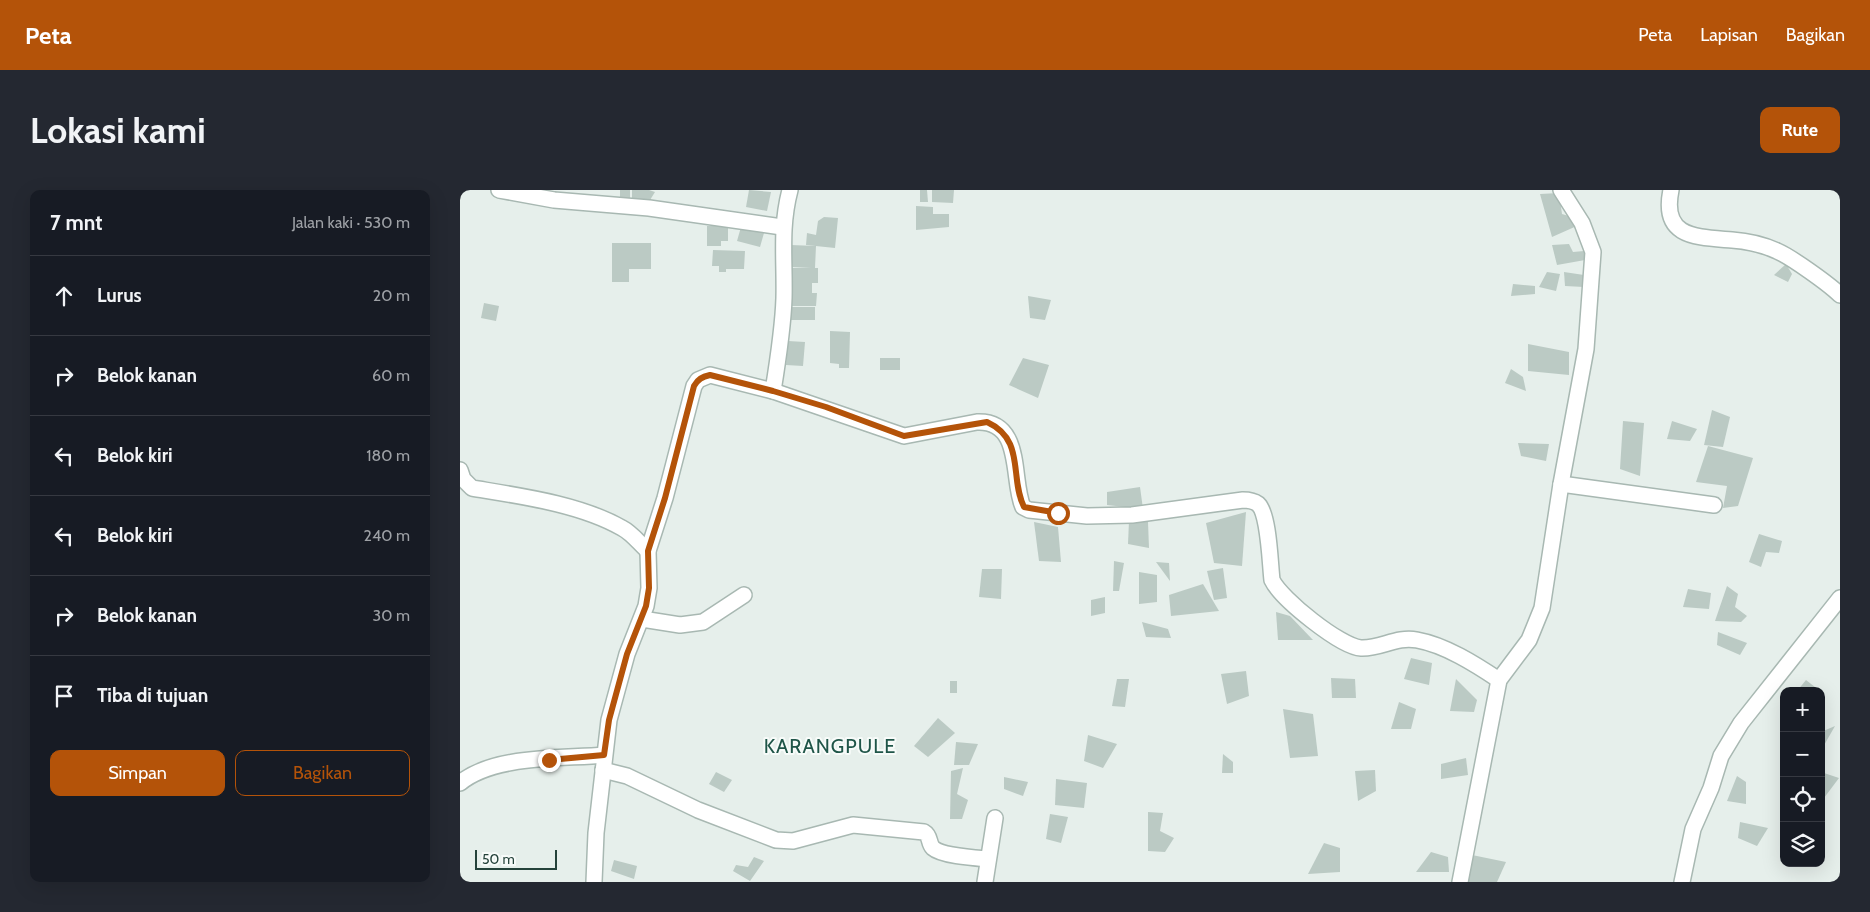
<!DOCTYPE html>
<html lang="id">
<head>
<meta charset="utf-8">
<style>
	body { margin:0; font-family:Cabin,sans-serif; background:#242831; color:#f1f3f6 }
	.controls { position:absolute; right:15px; bottom:15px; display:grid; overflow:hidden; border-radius:10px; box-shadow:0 5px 20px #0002 }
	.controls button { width:45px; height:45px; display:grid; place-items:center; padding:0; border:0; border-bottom:1px solid #363941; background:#171b24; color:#f1f3f6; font:25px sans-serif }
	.scale { position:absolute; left:15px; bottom:12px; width:82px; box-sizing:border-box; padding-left:5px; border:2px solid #24423a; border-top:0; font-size:14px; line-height:18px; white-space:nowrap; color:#24423a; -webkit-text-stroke:4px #f7fbf9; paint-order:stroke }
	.stop { position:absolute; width:15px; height:15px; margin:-11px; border:4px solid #b45309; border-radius:50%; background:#fff }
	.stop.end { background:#b45309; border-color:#fff; box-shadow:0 1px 5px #0008 }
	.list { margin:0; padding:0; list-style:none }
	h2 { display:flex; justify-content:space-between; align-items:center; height:65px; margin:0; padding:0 20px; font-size:21px }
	h2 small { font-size:16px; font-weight:400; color:#9ea1a6 }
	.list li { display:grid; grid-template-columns:32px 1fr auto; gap:15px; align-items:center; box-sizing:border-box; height:80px; padding:0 20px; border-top:1px solid #363941 }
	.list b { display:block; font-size:19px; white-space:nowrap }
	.list em { font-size:16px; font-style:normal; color:#9ea1a6 }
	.actions { display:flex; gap:10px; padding:15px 20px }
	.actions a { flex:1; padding:11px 0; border:1px solid #b45309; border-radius:10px; text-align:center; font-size:18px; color:#b45309 }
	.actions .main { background:#b45309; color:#fff }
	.icon { flex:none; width:28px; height:28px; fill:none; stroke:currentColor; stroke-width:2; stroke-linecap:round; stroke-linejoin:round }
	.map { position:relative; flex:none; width:1380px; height:692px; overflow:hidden; border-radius:10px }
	header { display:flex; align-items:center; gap:30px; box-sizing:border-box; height:70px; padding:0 25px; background:#b45309; color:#fff }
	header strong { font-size:24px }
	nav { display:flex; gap:28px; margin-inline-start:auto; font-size:18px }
	.intro { display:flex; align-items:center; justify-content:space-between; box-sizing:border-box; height:120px; padding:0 30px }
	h1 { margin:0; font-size:35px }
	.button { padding:12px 22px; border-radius:10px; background:#b45309; color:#fff; font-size:18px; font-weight:700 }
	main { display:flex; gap:30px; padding:0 30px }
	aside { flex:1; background:#171b24; border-radius:10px; box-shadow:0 5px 20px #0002 }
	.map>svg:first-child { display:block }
</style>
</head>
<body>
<header>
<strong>Peta</strong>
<nav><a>Peta</a><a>Lapisan</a><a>Bagikan</a></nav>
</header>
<div class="intro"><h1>Lokasi kami</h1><a class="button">Rute</a></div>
<main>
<aside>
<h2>7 mnt<small>Jalan kaki · 530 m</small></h2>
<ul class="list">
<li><svg class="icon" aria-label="ahead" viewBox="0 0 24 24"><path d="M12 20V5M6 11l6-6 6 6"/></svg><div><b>Lurus</b></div><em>20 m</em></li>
<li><svg class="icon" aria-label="right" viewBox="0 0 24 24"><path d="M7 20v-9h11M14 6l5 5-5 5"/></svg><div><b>Belok kanan</b></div><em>60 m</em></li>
<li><svg class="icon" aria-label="left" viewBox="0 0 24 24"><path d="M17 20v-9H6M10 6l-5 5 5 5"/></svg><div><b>Belok kiri</b></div><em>180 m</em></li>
<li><svg class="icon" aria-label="left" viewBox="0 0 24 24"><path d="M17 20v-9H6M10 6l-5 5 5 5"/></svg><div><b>Belok kiri</b></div><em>240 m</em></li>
<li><svg class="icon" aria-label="right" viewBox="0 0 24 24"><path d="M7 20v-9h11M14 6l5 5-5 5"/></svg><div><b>Belok kanan</b></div><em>30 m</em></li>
<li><svg class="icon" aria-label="arrive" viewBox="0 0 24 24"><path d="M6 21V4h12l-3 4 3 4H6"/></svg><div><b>Tiba di tujuan</b></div></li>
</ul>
<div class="actions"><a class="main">Simpan</a><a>Bagikan</a></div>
</aside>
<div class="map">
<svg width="1380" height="692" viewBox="0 0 1380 692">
	<rect width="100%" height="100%" fill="#e6efeb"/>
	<g fill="#bbcac4">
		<rect x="160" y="0" width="10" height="11"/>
		<polygon points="172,0 189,0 195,2 190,10 172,10"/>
		<polygon points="289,0 311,2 307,21 286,17"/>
		<polygon points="460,0 467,0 468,12 460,12"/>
		<polygon points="472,0 494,0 493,13 472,12"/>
		<polygon points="1099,3 1102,24 1112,27 1119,35 1092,47 1080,4"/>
		<polygon points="456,16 473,17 473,24 489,24 489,37 456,40"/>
		<polygon points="364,27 378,28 375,58 346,55 347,43 356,45 358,31"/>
		<polygon points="256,31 268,31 268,51 261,51 261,56 247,56 247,36 256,36"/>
		<polygon points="281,37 304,43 300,57 277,51"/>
		<polygon points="152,53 191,53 191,79 169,79 169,92 152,92"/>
		<polygon points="1109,54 1113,62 1124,61 1125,70 1097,75 1092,55"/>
		<polygon points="331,55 356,56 355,78 358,78 358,93 352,93 352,103 357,103 356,116 330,116 329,78 351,78 331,77"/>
		<polygon points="253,60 285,61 284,79 266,79 266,82 259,82 259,76 252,76"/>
		<polygon points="1326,74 1332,84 1328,92 1314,85"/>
		<polygon points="1087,82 1100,84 1096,101 1079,97"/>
		<polygon points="1104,82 1124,85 1124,97 1105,96"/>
		<polygon points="1053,94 1075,96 1075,104 1051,106"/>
		<polygon points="568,106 591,110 585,130 570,128"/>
		<polygon points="24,113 39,116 36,131 21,128"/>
		<rect x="330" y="117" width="25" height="13"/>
		<polygon points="370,141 390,142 389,178 379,178 379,174 370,173"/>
		<polygon points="328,151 345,152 343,176 326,175"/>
		<polygon points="1068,154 1109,162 1109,185 1068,181"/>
		<rect x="420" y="168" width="20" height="12"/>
		<polygon points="563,168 589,175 578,208 549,195"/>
		<polygon points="1051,179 1063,187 1066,201 1045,193"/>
		<polygon points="1252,220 1270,227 1263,257 1244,255"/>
		<polygon points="1163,231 1184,233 1180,286 1160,279"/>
		<polygon points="1212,231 1237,239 1230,251 1207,249"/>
		<polygon points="1058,253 1089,254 1086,271 1061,266"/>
		<polygon points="1248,256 1293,268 1278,316 1263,318 1267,296 1236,292"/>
		<polygon points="680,297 683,319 647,315 647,302"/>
		<polygon points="786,322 782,376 754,373 746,333"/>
		<polygon points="669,331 688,332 689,358 668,354"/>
		<polygon points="574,332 598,337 601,372 579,371"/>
		<polygon points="1299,344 1322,351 1319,363 1306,362 1301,377 1289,372"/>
		<polygon points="654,371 664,373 659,401 653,401"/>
		<polygon points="696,372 709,373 710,391"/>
		<polygon points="763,378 767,408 754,410 747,381"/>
		<polygon points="522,379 542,379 541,409 519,407"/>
		<polygon points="679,382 697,385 697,412 679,414"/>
		<polygon points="743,394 759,421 711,426 709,405"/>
		<polygon points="1267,396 1278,404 1275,417 1287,426 1281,432 1255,431"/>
		<polygon points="1228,399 1251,403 1249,419 1223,417"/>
		<polygon points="645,407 645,423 631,426 631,410"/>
		<polygon points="816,422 830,426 853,450 818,450"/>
		<polygon points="682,432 708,439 711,448 686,447"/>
		<polygon points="1258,442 1287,453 1280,465 1257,455"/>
		<polygon points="951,468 972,473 969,495 944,489"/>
		<polygon points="786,481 789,506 767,514 761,484"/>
		<polygon points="871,488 895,489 896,508 872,508"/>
		<polygon points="657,489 669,489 665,517 652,516"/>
		<polygon points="996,489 1017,510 1014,522 990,521"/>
		<polygon points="1346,490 1360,501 1337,501"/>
		<rect x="490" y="491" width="7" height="12"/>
		<polygon points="939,512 956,519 951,539 931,539"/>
		<polygon points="823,519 853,524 858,566 830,568"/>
		<polygon points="478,528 495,543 468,567 454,556"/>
		<polygon points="1375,536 1363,557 1361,554 1361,542"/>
		<polygon points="628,545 657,554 643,578 624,571"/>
		<polygon points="496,552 518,554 509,575 494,575"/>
		<polygon points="763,564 773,572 773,583 762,583"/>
		<polygon points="1006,568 1008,585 981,589 981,574"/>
		<polygon points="503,578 497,604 508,610 502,629 490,629 491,581"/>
		<polygon points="915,580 916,601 898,611 895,581"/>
		<polygon points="256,582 272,590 264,602 249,594"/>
		<polygon points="1361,582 1379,588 1364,608 1361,607"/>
		<polygon points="1277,586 1286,592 1286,614 1267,611"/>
		<polygon points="544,587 568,592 563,606 544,599"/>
		<polygon points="596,589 627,593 624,618 595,615"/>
		<polygon points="688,622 703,623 700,641 714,648 705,662 688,661"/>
		<polygon points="590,624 608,627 601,653 586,649"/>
		<polygon points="1280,632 1308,638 1297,656 1278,648"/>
		<polygon points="864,653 880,658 880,682 848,684"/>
		<polygon points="971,662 988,667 989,682 956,682"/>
		<polygon points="1012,665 1046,672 1037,692 1004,692"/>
		<polygon points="294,667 304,671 290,691 273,681 276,675 288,677"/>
		<polygon points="154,670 177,676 174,689 151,681"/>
	</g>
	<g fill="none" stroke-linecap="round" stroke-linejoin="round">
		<defs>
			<g id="minor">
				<polyline points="39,0 94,10 189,18 322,37"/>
				<path d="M1211 0C1201 48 1236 47 1272 50 1286 51 1304 55 1317 61 1331 67 1369 94 1380 105"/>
				<path d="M313 201 444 246 517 232C564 230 551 291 563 317L569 320 627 326 672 325 783 310C788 310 794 311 798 314 809 324 810 374 812 390 821 409 881 457 901 458 921 459 936 446 957 450 985 455 1015 474 1039 490"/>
				<path d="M0 280 3 289 12 298C60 306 120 314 162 338 172 343 180 354 188 361"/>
				<polyline points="1101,294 1254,315"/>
				<polyline points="182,429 220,435 243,432 284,405"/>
				<path d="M143 580 167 586 238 620 316 650 333 651 393 635 464 642C471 646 468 653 473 658 482 666 516 668 528 669"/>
				<path d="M0 593C34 565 101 569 144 565"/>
				<path d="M134 692 136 643 149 530 167 464 186 416 189 398 188 361 205 308 234 196 238 190 250 185 313 201C318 170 323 139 324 108 325 70 320 38 330 0"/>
				<polyline points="525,692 535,628"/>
				<polyline points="1000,692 1039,490 1069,450 1082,418 1101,294 1126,159 1133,62 1122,33 1101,0"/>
				<polyline points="1222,692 1233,639 1251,598 1261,566 1281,533 1380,408"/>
			</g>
		</defs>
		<use href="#minor" stroke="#a8b8b2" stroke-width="18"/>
		<use href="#minor" stroke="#fff" stroke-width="15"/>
	</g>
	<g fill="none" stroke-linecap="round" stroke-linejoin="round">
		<path stroke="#b45309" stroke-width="6" d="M89 570 144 565 149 530 167 464 186 416 189 398 188 361 205 308 234 196C238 189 242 187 250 185L313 201 366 217 444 246 527 232C566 250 549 287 564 317L598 323"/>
	</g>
	<g text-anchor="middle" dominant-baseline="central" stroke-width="4" stroke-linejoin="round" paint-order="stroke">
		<g font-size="20" letter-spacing="1" fill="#1f5548" stroke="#f7fbf9">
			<text x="370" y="556">KARANGPULE</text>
		</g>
	</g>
</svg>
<div class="controls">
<button>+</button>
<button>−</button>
<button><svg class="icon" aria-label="locate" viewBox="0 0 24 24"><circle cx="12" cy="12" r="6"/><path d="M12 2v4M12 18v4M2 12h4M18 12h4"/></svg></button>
<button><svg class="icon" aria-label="layers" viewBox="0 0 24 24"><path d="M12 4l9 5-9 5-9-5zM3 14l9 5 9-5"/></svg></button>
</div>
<div class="scale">50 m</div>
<div class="stop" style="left:598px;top:323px"></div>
<div class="stop end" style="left:89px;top:570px"></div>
</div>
</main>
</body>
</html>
